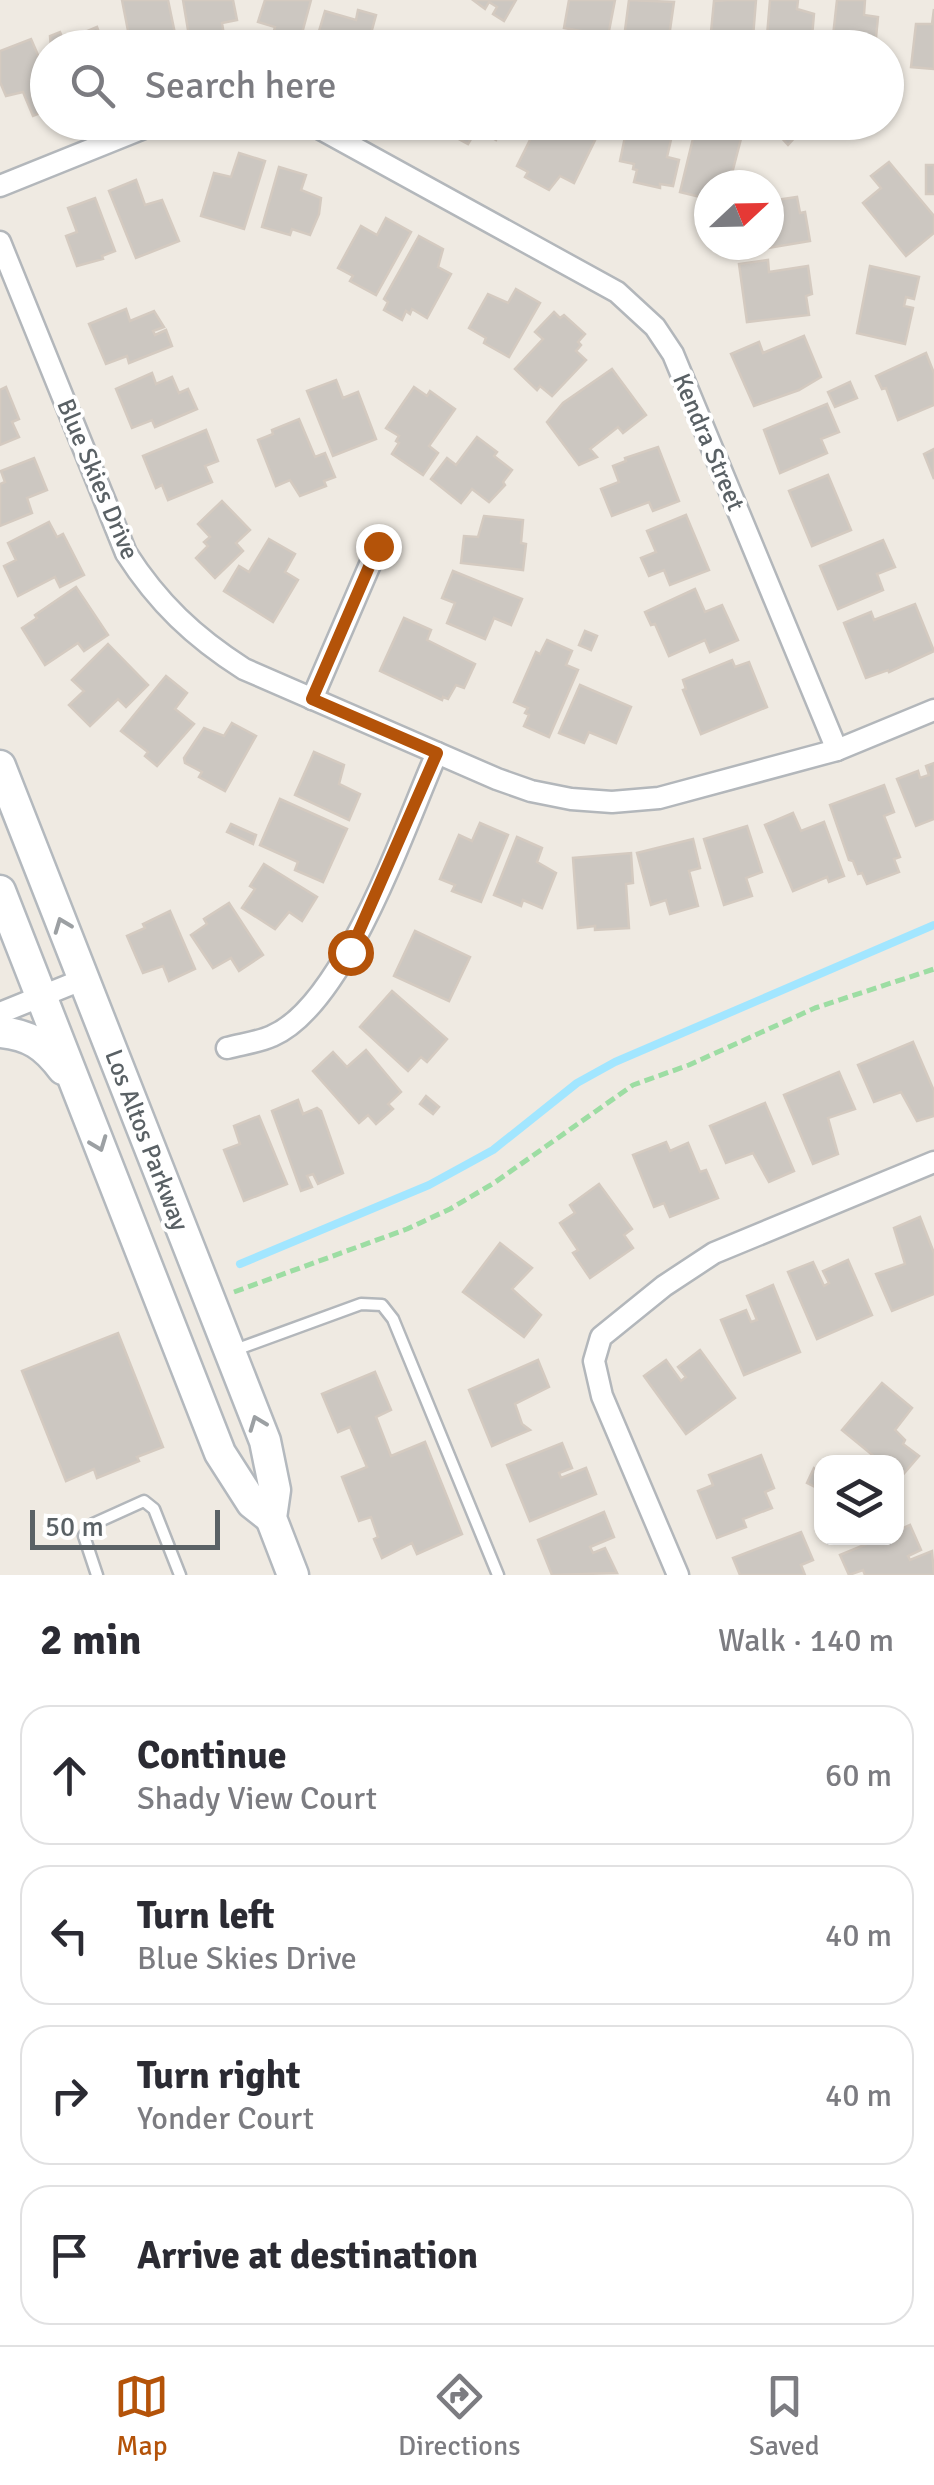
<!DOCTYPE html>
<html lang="en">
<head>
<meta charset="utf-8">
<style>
	body { margin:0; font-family:Signika,sans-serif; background:#f2f2f3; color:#2b2b33 }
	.controls { position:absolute; right:30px; bottom:30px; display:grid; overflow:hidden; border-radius:20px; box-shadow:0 2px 8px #0004 }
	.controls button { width:90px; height:90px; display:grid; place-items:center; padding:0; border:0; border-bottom:2px solid #e1e1e2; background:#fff; color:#2b2b33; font:50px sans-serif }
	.compass { position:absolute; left:694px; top:170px; width:90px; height:90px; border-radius:50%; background:#fff; box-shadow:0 2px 8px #0004; rotate:68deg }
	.scale { position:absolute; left:30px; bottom:25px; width:190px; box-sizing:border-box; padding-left:10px; border:5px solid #5a6165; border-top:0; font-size:28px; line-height:35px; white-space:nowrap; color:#5a6165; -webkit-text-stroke:8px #fff; paint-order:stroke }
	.stop { position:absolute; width:30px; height:30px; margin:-22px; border:8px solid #b45309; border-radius:50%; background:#fff }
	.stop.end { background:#b45309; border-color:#fff; box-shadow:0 2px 10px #0008 }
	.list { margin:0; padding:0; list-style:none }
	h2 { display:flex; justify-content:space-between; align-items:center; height:130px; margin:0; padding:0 40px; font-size:42px }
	h2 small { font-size:32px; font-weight:400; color:#7c7c81 }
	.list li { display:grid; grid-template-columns:65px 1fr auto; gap:30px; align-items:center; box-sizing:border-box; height:140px; margin:0 20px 20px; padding:0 20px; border:2px solid #e1e1e2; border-radius:30px }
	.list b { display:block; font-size:38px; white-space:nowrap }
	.list p { margin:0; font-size:32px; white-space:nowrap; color:#7c7c81 }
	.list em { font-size:32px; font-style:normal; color:#7c7c81 }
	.icon { flex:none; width:55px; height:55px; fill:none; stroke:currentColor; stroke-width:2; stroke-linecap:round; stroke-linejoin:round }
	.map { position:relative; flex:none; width:934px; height:1575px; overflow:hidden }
	.search { position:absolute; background:#fff; box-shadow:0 2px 8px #0004; left:30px; right:30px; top:30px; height:110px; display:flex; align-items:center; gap:25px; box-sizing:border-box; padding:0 35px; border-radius:55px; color:#7c7c81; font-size:38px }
	.sheet { height:770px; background:#fff }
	nav { display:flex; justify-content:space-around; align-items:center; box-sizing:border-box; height:140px; border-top:2px solid #e1e1e2; background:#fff; font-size:28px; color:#7c7c81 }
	nav a { display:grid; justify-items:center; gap:5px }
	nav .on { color:#b45309 }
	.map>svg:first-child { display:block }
</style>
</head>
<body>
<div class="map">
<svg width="934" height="1575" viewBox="0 0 934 1575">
	<rect width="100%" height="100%" fill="#efeae2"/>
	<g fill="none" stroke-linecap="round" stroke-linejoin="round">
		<polyline stroke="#a2e6ff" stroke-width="8" points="240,1264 429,1185 493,1150 577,1083 615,1062 934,925"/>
	</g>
	<g fill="#ccc7c1" stroke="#d4cac0" stroke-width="2.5">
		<polygon points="122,0 168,0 178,48 149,48 147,37 130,41"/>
		<polygon points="183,0 233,0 237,20 222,23 226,48 191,48"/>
		<polygon points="265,0 311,0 298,48 269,48 275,27 258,22"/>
		<polygon points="473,0 516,0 504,21 493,14 497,7 489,2 485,9"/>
		<polygon points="569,0 615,0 608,36 564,28"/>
		<polygon points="629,0 674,2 668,44 624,38"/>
		<polygon points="728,0 756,0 753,37 711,32 714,1"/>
		<polygon points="770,0 798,0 797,9 814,14 811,48 766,48"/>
		<polygon points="837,0 865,0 864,15 878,17 875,48 832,45"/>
		<polygon points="934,9 934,69 911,67 916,24 932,24"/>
		<polygon points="358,10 376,15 367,48 314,48 325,11 356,20"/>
		<polygon points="97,27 105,48 51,48 50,36 60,32 64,41"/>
		<polygon points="31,39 48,78 48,110 33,116 23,92 6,96 0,82 0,51"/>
		<polygon points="449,122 506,122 496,140 477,129 468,144 444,131"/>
		<polygon points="554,122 603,124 574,183 560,176 549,190 525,177 528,172 517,166 535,130 547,136"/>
		<polygon points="628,122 675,122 667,157 679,160 673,186 660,184 660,188 634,182 637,170 633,169 634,164 620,161"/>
		<polygon points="697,122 743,131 729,185 716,181 715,185 709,185 708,199 680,192"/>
		<polygon points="788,126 797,135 788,145 779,135"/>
		<polygon points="239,153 265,161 244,229 201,216 214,173 231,177"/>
		<polygon points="889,162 934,216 934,233 906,256 863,203 881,188 871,176"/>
		<rect x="926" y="165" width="8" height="29"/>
		<polygon points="279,167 306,175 301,190 321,198 319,214 310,235 292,229 290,235 262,227"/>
		<polygon points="136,180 145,205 162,200 179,241 136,258 109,191"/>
		<polygon points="797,197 800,213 805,212 810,241 738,253 737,245 769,245 769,201"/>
		<polygon points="95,198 115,251 102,256 103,259 77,266 66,236 77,232 68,208"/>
		<polygon points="386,218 411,232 376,295 350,281 353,276 338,268 361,226 377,235"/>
		<polygon points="419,236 443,249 438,267 451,274 427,318 412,309 410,314 406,311 402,320 384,310 388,302 384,299"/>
		<polygon points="768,260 769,272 808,266 812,294 806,296 809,315 747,322 739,264"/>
		<polygon points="870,266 919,277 914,299 906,297 904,306 913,308 905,344 857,333"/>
		<polygon points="516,289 540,303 509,357 484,343 486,338 469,328 488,294 508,303"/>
		<polygon points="126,309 130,321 154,311 164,327 153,331 155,335 166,330 172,346 129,363 127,356 106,364 89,324"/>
		<polygon points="554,312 560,318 564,315 585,334 578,342 581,345 576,351 586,360 552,396 540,386 537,390 515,369 543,339 535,332"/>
		<polygon points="804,336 821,377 799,390 754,406 731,354 759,342 763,353"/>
		<polygon points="926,353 934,373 934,405 898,420 886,388 882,389 876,376"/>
		<polygon points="612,369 646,415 623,433 618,427 590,449 597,457 579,465 547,422 563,403"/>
		<polygon points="152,373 156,384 172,377 179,393 188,389 197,409 155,427 152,420 132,428 116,389"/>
		<polygon points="336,380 343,398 358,392 376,439 333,456 307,391"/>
		<polygon points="850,382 857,398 835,407 828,392"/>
		<polygon points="6,387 19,419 12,422 19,437 0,445 0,390"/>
		<polygon points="414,387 427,396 430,391 455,409 429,446 438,453 423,475 392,454 399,443 396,441 399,436 386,428"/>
		<polygon points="827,404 839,432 821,439 827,453 780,473 764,430"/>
		<polygon points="299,419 315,457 325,453 335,477 324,481 326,486 300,496 290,480 276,486 258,440 273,434 272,430"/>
		<polygon points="206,430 218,461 205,466 212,482 168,500 162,485 156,488 143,456"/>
		<polygon points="477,437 497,452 494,456 512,470 503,482 505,485 489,502 472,489 461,503 431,479 447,458 456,465"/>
		<polygon points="658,447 679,501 653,511 649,502 612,516 601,489 619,482 613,466 626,461 625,458"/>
		<polygon points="934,449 934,479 924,454"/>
		<polygon points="34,458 47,490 27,498 32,513 0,526 0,484 5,482 1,471"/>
		<polygon points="828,475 851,530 812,546 789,491"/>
		<polygon points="222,501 250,530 236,543 243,551 215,578 196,558 208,546 204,542 210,537 198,524"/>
		<polygon points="686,515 709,570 670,585 664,570 649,576 641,558 656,552 647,531"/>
		<polygon points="484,516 523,520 521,543 526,544 523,570 461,563 464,536 478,537"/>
		<polygon points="49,522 57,537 63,534 84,575 60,587 55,577 18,596 4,566 16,560 8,543"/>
		<polygon points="269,539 295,554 285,572 298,580 273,622 224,591 239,566 249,572"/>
		<polygon points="883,540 895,567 877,574 883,590 838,609 820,566"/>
		<polygon points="453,571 522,599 511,625 494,618 485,639 447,623 455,603 442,598"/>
		<polygon points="76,587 108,635 84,651 78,643 45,665 22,628 37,618 35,615"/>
		<polygon points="695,589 705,612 722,605 738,640 710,652 705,640 669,656 655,624 651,625 645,612"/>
		<polygon points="915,604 934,651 889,672 888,670 866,678 844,623 871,612 874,620"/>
		<polygon points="404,618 431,630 427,640 475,664 464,688 456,685 448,699 443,697 442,700 380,671"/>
		<polygon points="585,631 597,636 591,650 579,645"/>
		<polygon points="547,640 572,651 566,665 578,670 549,737 524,726 529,715 525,713 528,708 514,702 536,652 540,654"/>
		<polygon points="108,644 148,685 126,707 118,699 90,726 69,705 84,691 72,680"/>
		<polygon points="732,660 735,667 749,662 767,707 701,734 683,690 686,689 683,680"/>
		<polygon points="166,676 187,693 175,709 194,724 157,766 145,756 148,752 121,731"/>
		<polygon points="580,685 631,707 616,743 589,732 584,743 559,733"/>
		<polygon points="232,723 256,736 225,791 199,777 202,772 185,763 184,758 204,728 224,736"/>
		<polygon points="314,752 344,765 339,784 360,794 349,820 295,795"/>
		<polygon points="934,763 934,819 916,826 897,779 918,771 920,778 929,775 926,766"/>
		<polygon points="884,785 894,812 884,816 900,857 894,859 899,872 867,884 862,873 858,874 853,861 849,860 830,805"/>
		<polygon points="280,799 347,829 323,882 295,870 298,862 260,845"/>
		<polygon points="793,813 801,831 824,822 844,876 829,882 827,877 793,891 765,825"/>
		<polygon points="480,823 508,835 481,902 452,891 455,885 440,879 459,835 472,841"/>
		<polygon points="231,824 256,835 253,844 227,832"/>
		<polygon points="747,826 762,872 746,878 752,896 724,905 704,839"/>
		<polygon points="517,837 542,848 537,862 556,873 542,908 523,900 521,906 494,895"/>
		<polygon points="693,839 700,868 689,871 698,906 670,914 666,900 651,905 637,853"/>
		<polygon points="631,853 633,883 626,884 629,928 595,930 595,926 578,928 573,858"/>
		<polygon points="264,864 317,897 302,921 289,912 275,929 242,908 255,889 250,886"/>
		<polygon points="229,903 263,955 239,971 231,958 213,968 191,935 207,924 204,919"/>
		<polygon points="170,911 195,969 169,981 163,966 143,973 127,936 145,928 143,924"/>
		<polygon points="415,931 470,957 449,1001 394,976"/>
		<polygon points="392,991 447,1039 427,1062 421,1057 408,1071 360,1027"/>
		<polygon points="913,1042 934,1091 934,1116 917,1121 901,1092 874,1102 858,1065"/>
		<polygon points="366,1050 401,1092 388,1104 393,1109 376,1124 368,1115 359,1123 313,1071 333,1052 347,1067"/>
		<polygon points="839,1072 855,1109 828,1118 838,1154 813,1164 784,1095"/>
		<polygon points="426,1096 439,1107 433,1114 420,1104"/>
		<polygon points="298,1100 303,1114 317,1108 321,1111 343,1173 318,1184 313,1174 307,1176 312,1187 301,1191 272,1111"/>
		<polygon points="765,1103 794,1171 769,1182 753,1153 726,1163 710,1126"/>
		<polygon points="259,1116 287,1184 244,1201 224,1150 240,1144 234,1126"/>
		<polygon points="666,1142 670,1151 688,1143 700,1172 706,1170 718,1198 670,1217 664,1203 654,1207 633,1155"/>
		<polygon points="599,1184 632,1229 624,1235 633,1248 590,1278 573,1253 578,1250 560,1223 575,1213 570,1205"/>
		<polygon points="920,1217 934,1253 934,1294 892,1311 876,1274 905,1264 894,1228"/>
		<polygon points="500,1243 532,1268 512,1289 541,1315 524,1337 463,1292"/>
		<polygon points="848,1260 872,1315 817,1339 788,1272 813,1262 824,1286 829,1283 823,1271"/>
		<polygon points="773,1285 800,1352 744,1375 721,1320 746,1310 751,1322 757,1320 747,1296"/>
		<polygon points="118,1333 163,1447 137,1457 139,1461 97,1478 94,1469 66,1481 22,1371"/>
		<polygon points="700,1350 735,1398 686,1434 644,1376 666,1360 681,1381 686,1377 678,1367"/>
		<polygon points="538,1360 549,1387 515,1404 522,1424 530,1430 492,1446 469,1390"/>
		<polygon points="375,1372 391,1410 376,1417 391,1456 425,1442 462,1534 417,1554 412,1543 382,1558 374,1539 378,1537 371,1517 359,1521 342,1477 367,1467 350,1427 338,1432 322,1394"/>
		<polygon points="882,1383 912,1408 895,1430 905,1440 903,1444 919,1456 900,1478 896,1475 896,1462 881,1462 842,1430"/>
		<polygon points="562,1443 572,1468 559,1473 561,1478 586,1468 596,1494 530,1521 507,1465"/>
		<polygon points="761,1455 774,1488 765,1492 772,1508 743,1519 746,1527 717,1538 698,1491 713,1485 709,1475"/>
		<polygon points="814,1468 822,1472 819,1489 807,1483"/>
		<polygon points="604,1512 614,1537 590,1547 593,1553 605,1548 617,1573 552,1575 538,1540"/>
		<polygon points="910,1525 921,1550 908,1556 910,1560 932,1551 934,1575 865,1575 863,1570 849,1575 840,1555 881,1538 896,1538 896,1531"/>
		<polygon points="801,1532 813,1560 801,1565 805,1575 740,1575 733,1558"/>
	</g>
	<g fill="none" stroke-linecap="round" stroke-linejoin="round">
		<defs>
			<g id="lane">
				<polyline points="235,1350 361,1304 382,1305 393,1319 498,1575"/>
				<polyline points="97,1575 84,1536 93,1524 144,1501 154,1509 180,1575"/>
			</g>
			<g id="street">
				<polyline points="308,122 617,292 655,327 673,354 837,750"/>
				<polyline points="0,186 159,122"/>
				<path d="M0 242 126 553C158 603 194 637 244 669L497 779 531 791 571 799 612 802 659 798 837 750 934 710"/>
				<polyline points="312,699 378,546"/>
				<polyline points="0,1013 84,979"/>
				<path d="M227 1048C242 1044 259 1042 272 1036 345 1005 405 825 437 753"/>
				<polyline points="678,1575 602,1396 594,1361 601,1337 664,1286 714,1253 934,1162"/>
			</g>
			<g id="secondary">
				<polyline points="0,766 265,1441 275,1490 271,1518 293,1575"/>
				<polyline points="0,891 220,1453 252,1503 271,1518"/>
				<path d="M0 1032C30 1035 45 1045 63 1069"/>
			</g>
		</defs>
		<use href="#lane" stroke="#b3b7bb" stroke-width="15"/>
		<use href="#street" stroke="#b3b7bb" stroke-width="25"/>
		<use href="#secondary" stroke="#b4b9be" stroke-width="35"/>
		<polyline stroke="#9ddda3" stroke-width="5" stroke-dasharray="10 5" stroke-linecap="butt" points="234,1292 407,1229 450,1209 494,1183 633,1085 689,1065 815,1008 934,969"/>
		<use href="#lane" stroke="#fff" stroke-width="10"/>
		<use href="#street" stroke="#fff" stroke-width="20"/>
		<use href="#secondary" stroke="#fff" stroke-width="30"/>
	</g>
	<defs><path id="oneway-chevron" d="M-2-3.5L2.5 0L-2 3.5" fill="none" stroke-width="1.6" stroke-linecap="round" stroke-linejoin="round" transform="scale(2.5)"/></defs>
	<g stroke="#9ca0a3">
		<use href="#oneway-chevron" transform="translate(62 925) rotate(-111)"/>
		<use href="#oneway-chevron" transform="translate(99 1144) rotate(69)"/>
		<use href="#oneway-chevron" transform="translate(257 1423) rotate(-111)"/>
	</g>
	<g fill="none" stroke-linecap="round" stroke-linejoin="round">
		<polyline stroke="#b45309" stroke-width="12" points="350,952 437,753 312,699 378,546"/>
	</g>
	<g text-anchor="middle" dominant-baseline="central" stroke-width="8" stroke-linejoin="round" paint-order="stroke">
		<g font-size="25" fill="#5a6165" stroke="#fff">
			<text transform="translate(709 442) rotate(67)">Kendra Street</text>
			<text transform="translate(98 479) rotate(67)">Blue Skies Drive</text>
			<text transform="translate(147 1140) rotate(69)">Los Altos Parkway</text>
		</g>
	</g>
</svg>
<div class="controls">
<button><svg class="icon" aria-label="layers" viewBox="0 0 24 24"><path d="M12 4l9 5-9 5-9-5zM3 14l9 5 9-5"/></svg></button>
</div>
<svg class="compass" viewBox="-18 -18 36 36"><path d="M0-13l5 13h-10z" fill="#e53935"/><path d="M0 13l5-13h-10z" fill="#7c7c81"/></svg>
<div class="scale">50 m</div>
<div class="stop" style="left:350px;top:952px"></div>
<div class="stop end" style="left:378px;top:546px"></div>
<div class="search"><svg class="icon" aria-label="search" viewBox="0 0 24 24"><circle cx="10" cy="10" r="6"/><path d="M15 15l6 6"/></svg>Search here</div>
</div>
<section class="sheet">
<h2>2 min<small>Walk · 140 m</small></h2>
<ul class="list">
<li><svg class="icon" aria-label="ahead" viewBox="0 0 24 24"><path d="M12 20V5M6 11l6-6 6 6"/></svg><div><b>Continue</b><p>Shady View Court</p></div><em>60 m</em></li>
<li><svg class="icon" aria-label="left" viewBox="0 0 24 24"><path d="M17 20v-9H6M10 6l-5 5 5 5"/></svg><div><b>Turn left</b><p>Blue Skies Drive</p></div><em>40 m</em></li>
<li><svg class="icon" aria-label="right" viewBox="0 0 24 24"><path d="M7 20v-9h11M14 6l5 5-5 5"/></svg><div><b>Turn right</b><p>Yonder Court</p></div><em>40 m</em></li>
<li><svg class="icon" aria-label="arrive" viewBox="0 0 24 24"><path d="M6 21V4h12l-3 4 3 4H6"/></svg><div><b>Arrive at destination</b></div></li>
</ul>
</section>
<nav>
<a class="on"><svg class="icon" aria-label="map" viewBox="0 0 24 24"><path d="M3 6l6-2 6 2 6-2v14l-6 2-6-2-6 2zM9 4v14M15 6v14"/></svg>Map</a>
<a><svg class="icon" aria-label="directions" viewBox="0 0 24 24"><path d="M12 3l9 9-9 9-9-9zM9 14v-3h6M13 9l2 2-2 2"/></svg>Directions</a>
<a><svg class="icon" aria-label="saved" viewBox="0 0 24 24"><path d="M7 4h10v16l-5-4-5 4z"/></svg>Saved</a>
</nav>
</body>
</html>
